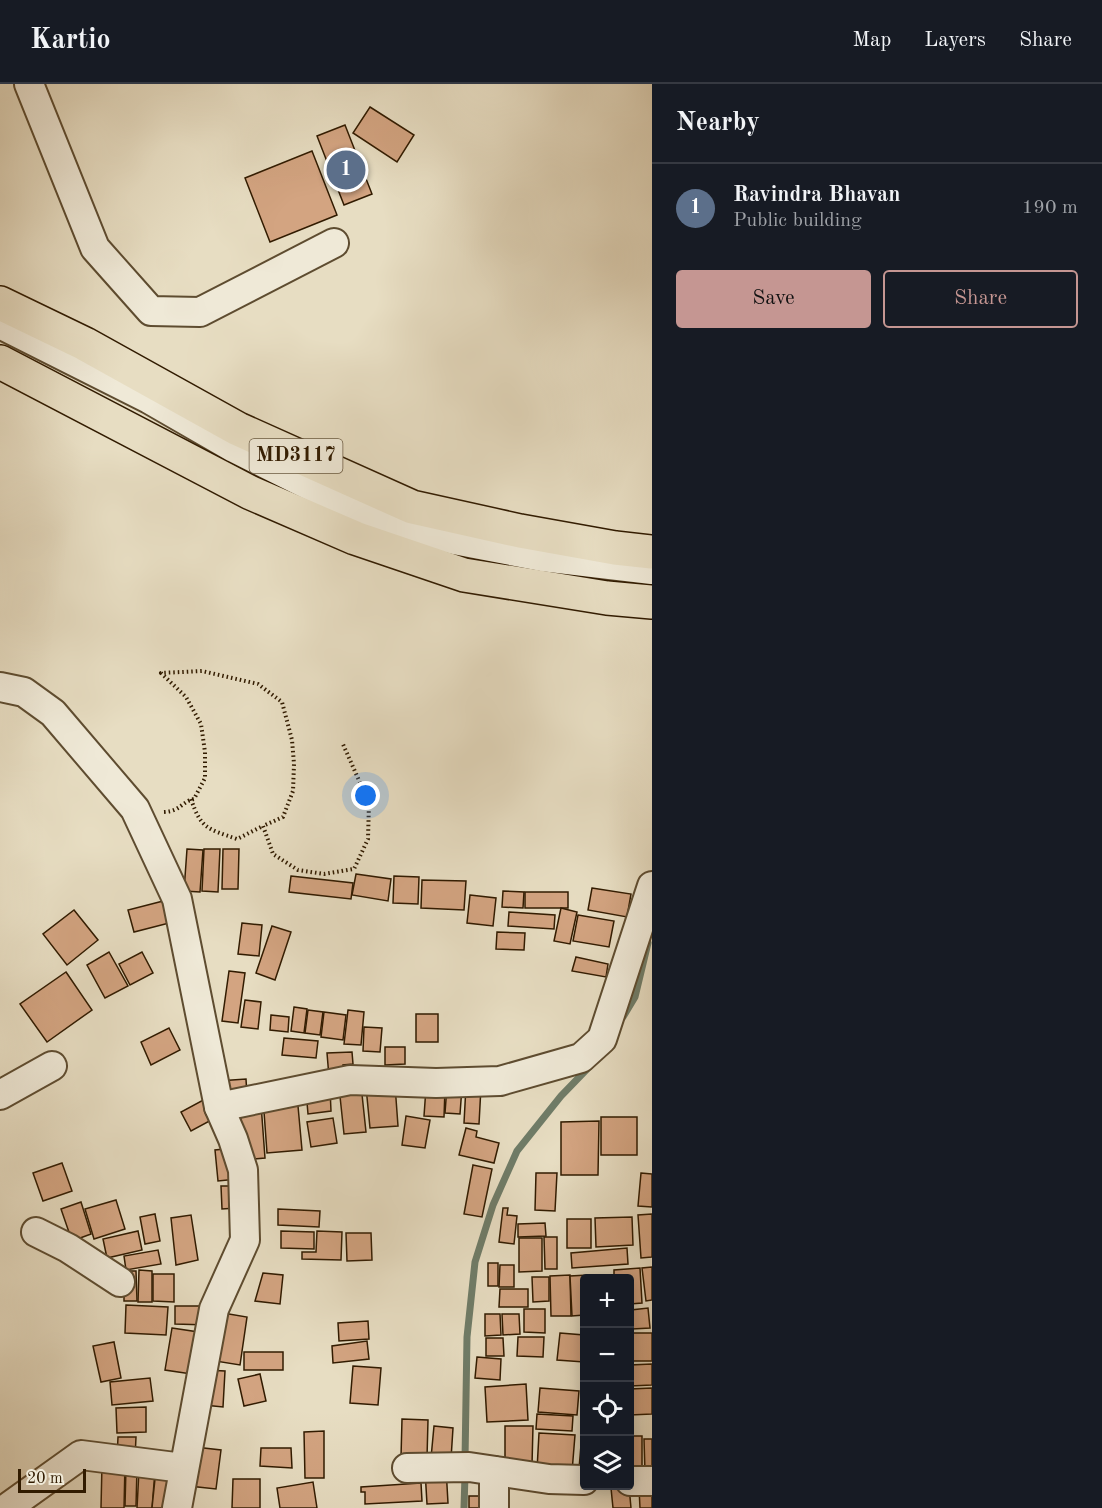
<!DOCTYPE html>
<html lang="en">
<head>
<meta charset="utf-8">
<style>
	body { margin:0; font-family:"Old Standard TT",serif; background:#20242c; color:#f1f3f6 }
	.controls { position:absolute; right:18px; bottom:18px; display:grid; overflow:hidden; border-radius:6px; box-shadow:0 3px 15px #0003 }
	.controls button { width:54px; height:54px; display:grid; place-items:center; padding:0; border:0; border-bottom:2px solid #363941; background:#171b24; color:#f1f3f6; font:30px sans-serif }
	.scale { position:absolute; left:18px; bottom:15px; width:68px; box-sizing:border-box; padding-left:6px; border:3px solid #311b00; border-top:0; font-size:16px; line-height:21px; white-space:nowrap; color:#311b00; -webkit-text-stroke:4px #efe9d7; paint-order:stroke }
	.you { position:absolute; left:366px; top:712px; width:21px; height:21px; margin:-15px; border:4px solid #fff; border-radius:50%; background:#1a73e8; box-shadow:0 0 0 9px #1a73e833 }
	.badge { display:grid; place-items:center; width:39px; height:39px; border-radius:50%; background:#c59692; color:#fff; font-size:20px; font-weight:700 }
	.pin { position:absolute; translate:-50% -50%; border:3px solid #fff; box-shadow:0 2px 6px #0006 }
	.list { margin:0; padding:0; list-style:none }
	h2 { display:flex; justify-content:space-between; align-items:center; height:78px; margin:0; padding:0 24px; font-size:26px }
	h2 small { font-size:20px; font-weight:400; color:#9ea1a6 }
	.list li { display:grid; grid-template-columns:39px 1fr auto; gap:18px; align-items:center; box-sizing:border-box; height:90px; padding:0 24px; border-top:2px solid #363941 }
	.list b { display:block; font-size:22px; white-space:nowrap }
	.list p { margin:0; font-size:20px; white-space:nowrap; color:#9ea1a6 }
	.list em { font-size:20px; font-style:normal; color:#9ea1a6 }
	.actions { display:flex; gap:12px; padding:18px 24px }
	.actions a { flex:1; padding:14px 0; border:2px solid #c59692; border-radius:6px; text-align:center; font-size:21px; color:#c59692 }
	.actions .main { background:#c59692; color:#111 }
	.icon { flex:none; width:33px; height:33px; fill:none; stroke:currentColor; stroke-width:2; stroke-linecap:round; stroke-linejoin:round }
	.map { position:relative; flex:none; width:652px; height:1424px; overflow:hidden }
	header { display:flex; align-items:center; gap:36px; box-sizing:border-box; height:84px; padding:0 30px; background:#171b24; border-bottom:2px solid #363941 }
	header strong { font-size:28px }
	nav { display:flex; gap:33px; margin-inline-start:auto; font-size:21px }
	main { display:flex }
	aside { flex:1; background:#171b24 }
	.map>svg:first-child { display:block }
</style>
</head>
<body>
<header>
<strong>Kartio</strong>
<nav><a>Map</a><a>Layers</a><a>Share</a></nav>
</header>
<main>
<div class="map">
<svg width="652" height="1424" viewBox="0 0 652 1424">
	<rect width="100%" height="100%" fill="#e7ddc2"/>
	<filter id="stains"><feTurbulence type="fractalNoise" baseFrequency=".00333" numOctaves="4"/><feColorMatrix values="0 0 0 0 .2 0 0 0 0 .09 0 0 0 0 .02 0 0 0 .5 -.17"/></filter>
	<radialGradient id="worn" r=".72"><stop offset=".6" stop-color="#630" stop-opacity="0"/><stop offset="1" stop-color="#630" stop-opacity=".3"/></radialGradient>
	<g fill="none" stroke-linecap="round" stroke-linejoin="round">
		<g stroke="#6f7c68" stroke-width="7">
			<polyline points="623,933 635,913 648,859"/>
			<polyline points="465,1376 467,1253 475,1178 493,1121 517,1067 561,1012 590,982"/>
			<polyline points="464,1424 465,1391"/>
		</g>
	</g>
	<g fill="#d3a481" stroke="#311b00" stroke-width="1.5">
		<polygon points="370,23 414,51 397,78 353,49"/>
		<polygon points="345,41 372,110 344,121 317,52"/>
		<polygon points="312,67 337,131 270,158 245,94"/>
		<polygon points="187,765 203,766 200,808 184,807"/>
		<polygon points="204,765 220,765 218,808 202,807"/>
		<polygon points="223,765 239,765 238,805 222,805"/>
		<polygon points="356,790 391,795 388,817 352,811"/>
		<polygon points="291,792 353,799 351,815 289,808"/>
		<polygon points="394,792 419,793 418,820 393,819"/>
		<polygon points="422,796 466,797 464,826 421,824"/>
		<polygon points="592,804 631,810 627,833 588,826"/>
		<polygon points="503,807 524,808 523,824 502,823"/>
		<rect x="525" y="808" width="43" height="16"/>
		<polygon points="470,811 496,814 493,842 467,839"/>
		<polygon points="171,815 177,837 134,848 128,826"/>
		<polygon points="561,824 577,828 570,860 554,857"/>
		<polygon points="74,826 98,856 67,881 43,850"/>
		<polygon points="509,828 555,831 554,845 508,842"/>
		<polygon points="578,831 614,837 609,863 573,857"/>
		<polygon points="242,839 262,841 259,872 238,870"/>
		<polygon points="272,842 291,848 275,896 256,889"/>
		<polygon points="497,848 525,849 524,866 496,865"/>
		<polygon points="109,868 128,902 105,914 87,881"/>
		<polygon points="142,868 153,889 130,901 119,880"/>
		<polygon points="576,873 608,880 606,893 572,887"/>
		<polygon points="229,887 245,889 238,939 222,937"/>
		<polygon points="66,888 92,926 47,958 20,920"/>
		<polygon points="245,916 261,918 258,945 241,943"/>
		<polygon points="294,923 307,925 304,949 291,947"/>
		<polygon points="308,926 323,928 320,951 305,949"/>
		<polygon points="348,926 364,928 361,961 344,960"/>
		<polygon points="324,928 346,931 343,956 321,953"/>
		<rect x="416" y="930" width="22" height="28"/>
		<polygon points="271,931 289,933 288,948 270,946"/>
		<polygon points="364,943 382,944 380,968 363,967"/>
		<polygon points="169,944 180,966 151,981 141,958"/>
		<polygon points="284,954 318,957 316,974 282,971"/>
		<polygon points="385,963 405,963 405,980 385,981"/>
		<polygon points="352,968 353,980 343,981 344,992 329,993 327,969"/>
		<polygon points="246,995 247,1012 219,1013 218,997"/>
		<polygon points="361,1001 366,1048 344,1050 339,1003"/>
		<polygon points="395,1001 398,1042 370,1044 366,1003"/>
		<polygon points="447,1002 462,1003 460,1030 445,1029"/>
		<polygon points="466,1002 481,1003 479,1040 464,1039"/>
		<polygon points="426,1004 445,1005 444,1033 424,1032"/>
		<polygon points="330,1005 331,1027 308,1030 306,1007"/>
		<polygon points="297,1011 302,1066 267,1069 263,1014"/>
		<polygon points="207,1014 217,1033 191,1047 181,1028"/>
		<polygon points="261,1020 265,1074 243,1076 240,1022"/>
		<polygon points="406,1032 430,1036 425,1064 402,1061"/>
		<rect x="601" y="1033" width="36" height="38"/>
		<polygon points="333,1034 337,1059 311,1063 307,1038"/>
		<polygon points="599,1037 598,1091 561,1091 561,1038"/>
		<polygon points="466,1044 477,1047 476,1053 499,1059 494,1079 459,1071"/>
		<polygon points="234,1064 237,1095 218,1097 215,1066"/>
		<polygon points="62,1079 72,1107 43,1117 33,1089"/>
		<polygon points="473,1081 492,1085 482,1133 464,1130"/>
		<polygon points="536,1089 557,1089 555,1127 535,1126"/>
		<polygon points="641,1089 652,1090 652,1123 638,1122"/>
		<polygon points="221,1102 235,1102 236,1124 222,1125"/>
		<polygon points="116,1116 125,1145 94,1155 85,1125"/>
		<polygon points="81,1118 91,1150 72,1157 61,1125"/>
		<polygon points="503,1124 508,1124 507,1131 517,1132 514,1160 499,1158"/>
		<polygon points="278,1125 320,1127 319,1143 278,1141"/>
		<polygon points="155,1130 160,1157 145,1160 140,1133"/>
		<polygon points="652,1130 652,1173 641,1174 638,1131"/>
		<polygon points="191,1131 198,1176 176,1181 171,1134"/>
		<polygon points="632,1133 633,1161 596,1163 595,1134"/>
		<rect x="567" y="1135" width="24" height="29"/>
		<polygon points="545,1139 546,1152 518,1153 518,1140"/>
		<polygon points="138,1147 142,1166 107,1174 103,1155"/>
		<polygon points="281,1147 314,1148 314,1165 281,1164"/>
		<polygon points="317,1147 342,1148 341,1176 302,1175 302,1168 316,1168"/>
		<polygon points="346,1149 371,1149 372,1176 347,1177"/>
		<polygon points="544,1153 557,1153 557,1185 545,1185"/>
		<polygon points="519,1154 542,1154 542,1187 519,1188"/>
		<polygon points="627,1164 628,1180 572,1184 571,1169"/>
		<polygon points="158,1166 161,1180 126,1186 124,1172"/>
		<rect x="488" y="1179" width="10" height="23"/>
		<polygon points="500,1181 514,1181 514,1203 499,1203"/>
		<polygon points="652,1183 652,1216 646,1217 642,1184"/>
		<polygon points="640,1184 642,1219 630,1220 630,1194 614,1194 614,1186"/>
		<polygon points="139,1186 152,1187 152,1218 138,1218"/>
		<polygon points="124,1187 136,1187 137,1217 124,1217"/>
		<polygon points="263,1189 283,1191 280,1220 255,1217"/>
		<polygon points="153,1190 174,1190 174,1218 153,1217"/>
		<polygon points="570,1191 571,1232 551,1232 550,1192"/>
		<polygon points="588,1191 588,1194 584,1194 584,1231 572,1232 570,1192"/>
		<polygon points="532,1193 549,1193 549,1217 533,1218"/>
		<polygon points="500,1205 528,1205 528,1223 499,1223"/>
		<polygon points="126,1221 168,1223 166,1251 125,1249"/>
		<polygon points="175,1222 208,1222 208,1241 175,1240"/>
		<polygon points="648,1224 650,1244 632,1245 631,1226"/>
		<polygon points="524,1225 545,1225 545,1249 524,1248"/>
		<polygon points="223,1229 247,1233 240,1281 215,1277"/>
		<polygon points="485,1230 500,1230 501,1251 485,1252"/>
		<polygon points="502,1230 519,1230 520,1250 503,1251"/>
		<polygon points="368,1237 369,1255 339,1257 338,1239"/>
		<polygon points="172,1244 205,1249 198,1291 165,1286"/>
		<polygon points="560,1249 584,1251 584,1278 557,1276"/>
		<rect x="630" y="1249" width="22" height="28"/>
		<polygon points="518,1253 544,1253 543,1273 517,1272"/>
		<polygon points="486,1254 503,1254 504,1272 486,1272"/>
		<polygon points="367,1257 369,1275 333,1279 332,1262"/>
		<polygon points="114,1258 121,1294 101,1298 93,1262"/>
		<rect x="244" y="1268" width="39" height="18"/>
		<polygon points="477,1273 501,1275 500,1296 475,1294"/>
		<polygon points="652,1280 652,1301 630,1302 630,1281"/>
		<polygon points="353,1282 381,1284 378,1321 350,1319"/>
		<polygon points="206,1286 225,1287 223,1323 204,1321"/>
		<polygon points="260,1290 266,1317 244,1322 238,1295"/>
		<polygon points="150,1294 153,1317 112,1321 110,1298"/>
		<polygon points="526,1300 528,1336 487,1338 485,1303"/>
		<polygon points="540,1304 579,1307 577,1331 538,1328"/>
		<polygon points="652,1304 652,1330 630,1331 630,1305"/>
		<polygon points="146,1323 146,1348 117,1349 116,1324"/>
		<polygon points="537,1330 573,1332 572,1347 536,1345"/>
		<polygon points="402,1335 428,1336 427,1374 401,1373"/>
		<polygon points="434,1342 453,1344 451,1375 431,1374"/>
		<polygon points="505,1342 533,1342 532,1381 505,1381"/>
		<polygon points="324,1347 324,1394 305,1394 304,1348"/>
		<polygon points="539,1349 575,1351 572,1388 537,1386"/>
		<polygon points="582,1349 584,1350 584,1385 579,1385"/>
		<rect x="630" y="1352" width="12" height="36"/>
		<polygon points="118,1353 136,1353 135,1374 117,1374"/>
		<polygon points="644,1355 652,1355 652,1388 645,1388"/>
		<polygon points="195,1363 221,1366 216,1405 189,1402"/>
		<polygon points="261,1364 291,1364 292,1384 260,1382"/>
		<polygon points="102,1380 125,1380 124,1424 101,1424"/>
		<polygon points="126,1383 137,1384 136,1422 125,1422"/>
		<polygon points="446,1384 448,1419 427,1420 425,1386"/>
		<polygon points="139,1386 155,1387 152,1424 137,1424"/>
		<polygon points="155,1395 171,1396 169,1424 152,1424"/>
		<polygon points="233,1395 260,1395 260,1424 232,1424"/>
		<polygon points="313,1398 317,1424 280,1424 277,1404"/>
		<polygon points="421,1399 422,1417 365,1420 365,1408 361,1408 361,1403"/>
		<polygon points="629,1402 631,1424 613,1424 611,1404"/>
		<polygon points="652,1403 652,1424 640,1424 639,1404"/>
		<rect x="469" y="1412" width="24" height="12"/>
	</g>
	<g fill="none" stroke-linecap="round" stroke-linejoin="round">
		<defs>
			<g id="minor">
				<polyline points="29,0 95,164 151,227 200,228 334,159"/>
				<polyline points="0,240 149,315 234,364 378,436 454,456 542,473 652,486"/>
				<polyline points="0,603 24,608 53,629 135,725 177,815 219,1023 233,1055 243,1086 245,1156 214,1225 177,1424"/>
				<polyline points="0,1011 52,982"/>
				<polyline points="219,1023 350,996 436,999 500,997 581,974 602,955 652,802"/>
				<polyline points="36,1148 68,1164 120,1198"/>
				<polyline points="407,1384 469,1383 549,1395 584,1396"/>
				<polyline points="494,1387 494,1424"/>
				<polyline points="630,1397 652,1397"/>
				<polyline points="7,1424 81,1371 183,1384"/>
			</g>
			<g id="major">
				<polyline points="0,219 85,260 238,345 412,423 520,447 615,464 652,468"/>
				<polyline points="0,278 251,409 355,454 464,491 607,514 652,518"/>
			</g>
		</defs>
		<use href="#minor" stroke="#5e4c30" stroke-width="32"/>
		<use href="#major" stroke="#311b00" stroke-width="36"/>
		<g stroke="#311b00" stroke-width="4" stroke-dasharray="1.5 3" stroke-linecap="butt">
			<path d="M191 715C201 745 208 745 237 755L263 742"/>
			<path d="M164 728C181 727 181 718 194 715L205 694V668L201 640 186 613 161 589 202 587 258 600 282 618 292 656 294 680 293 707 283 733 263 742 273 770 298 786 324 790 354 785 368 755 369 719 342 658"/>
		</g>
		<use href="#minor" stroke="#efe9d7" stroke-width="28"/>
		<use href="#major" stroke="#e7ddc2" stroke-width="33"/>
	</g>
	<g text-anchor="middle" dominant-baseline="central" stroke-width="4.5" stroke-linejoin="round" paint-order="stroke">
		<rect fill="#efe9d7" stroke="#6a5940" stroke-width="1.5" x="249.5" y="355" width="93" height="34" rx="4.5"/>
		<g font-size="20" font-weight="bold" fill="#311b00">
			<text x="296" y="372">MD3117</text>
		</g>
	</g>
	<rect width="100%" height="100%" filter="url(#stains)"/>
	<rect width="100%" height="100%" fill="url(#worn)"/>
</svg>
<div class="controls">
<button>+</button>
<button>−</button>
<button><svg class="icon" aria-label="locate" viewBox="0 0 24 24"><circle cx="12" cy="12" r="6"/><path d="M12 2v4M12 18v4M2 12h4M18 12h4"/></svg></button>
<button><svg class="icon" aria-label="layers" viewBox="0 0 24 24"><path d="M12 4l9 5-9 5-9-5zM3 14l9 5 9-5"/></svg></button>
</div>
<div class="scale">20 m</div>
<div class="you"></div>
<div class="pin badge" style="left:346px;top:86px;background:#5c6f8a">1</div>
</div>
<aside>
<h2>Nearby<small></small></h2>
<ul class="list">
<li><span class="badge" style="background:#5c6f8a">1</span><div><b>Ravindra Bhavan</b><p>Public building</p></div><em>190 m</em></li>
</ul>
<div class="actions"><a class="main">Save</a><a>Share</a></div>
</aside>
</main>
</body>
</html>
